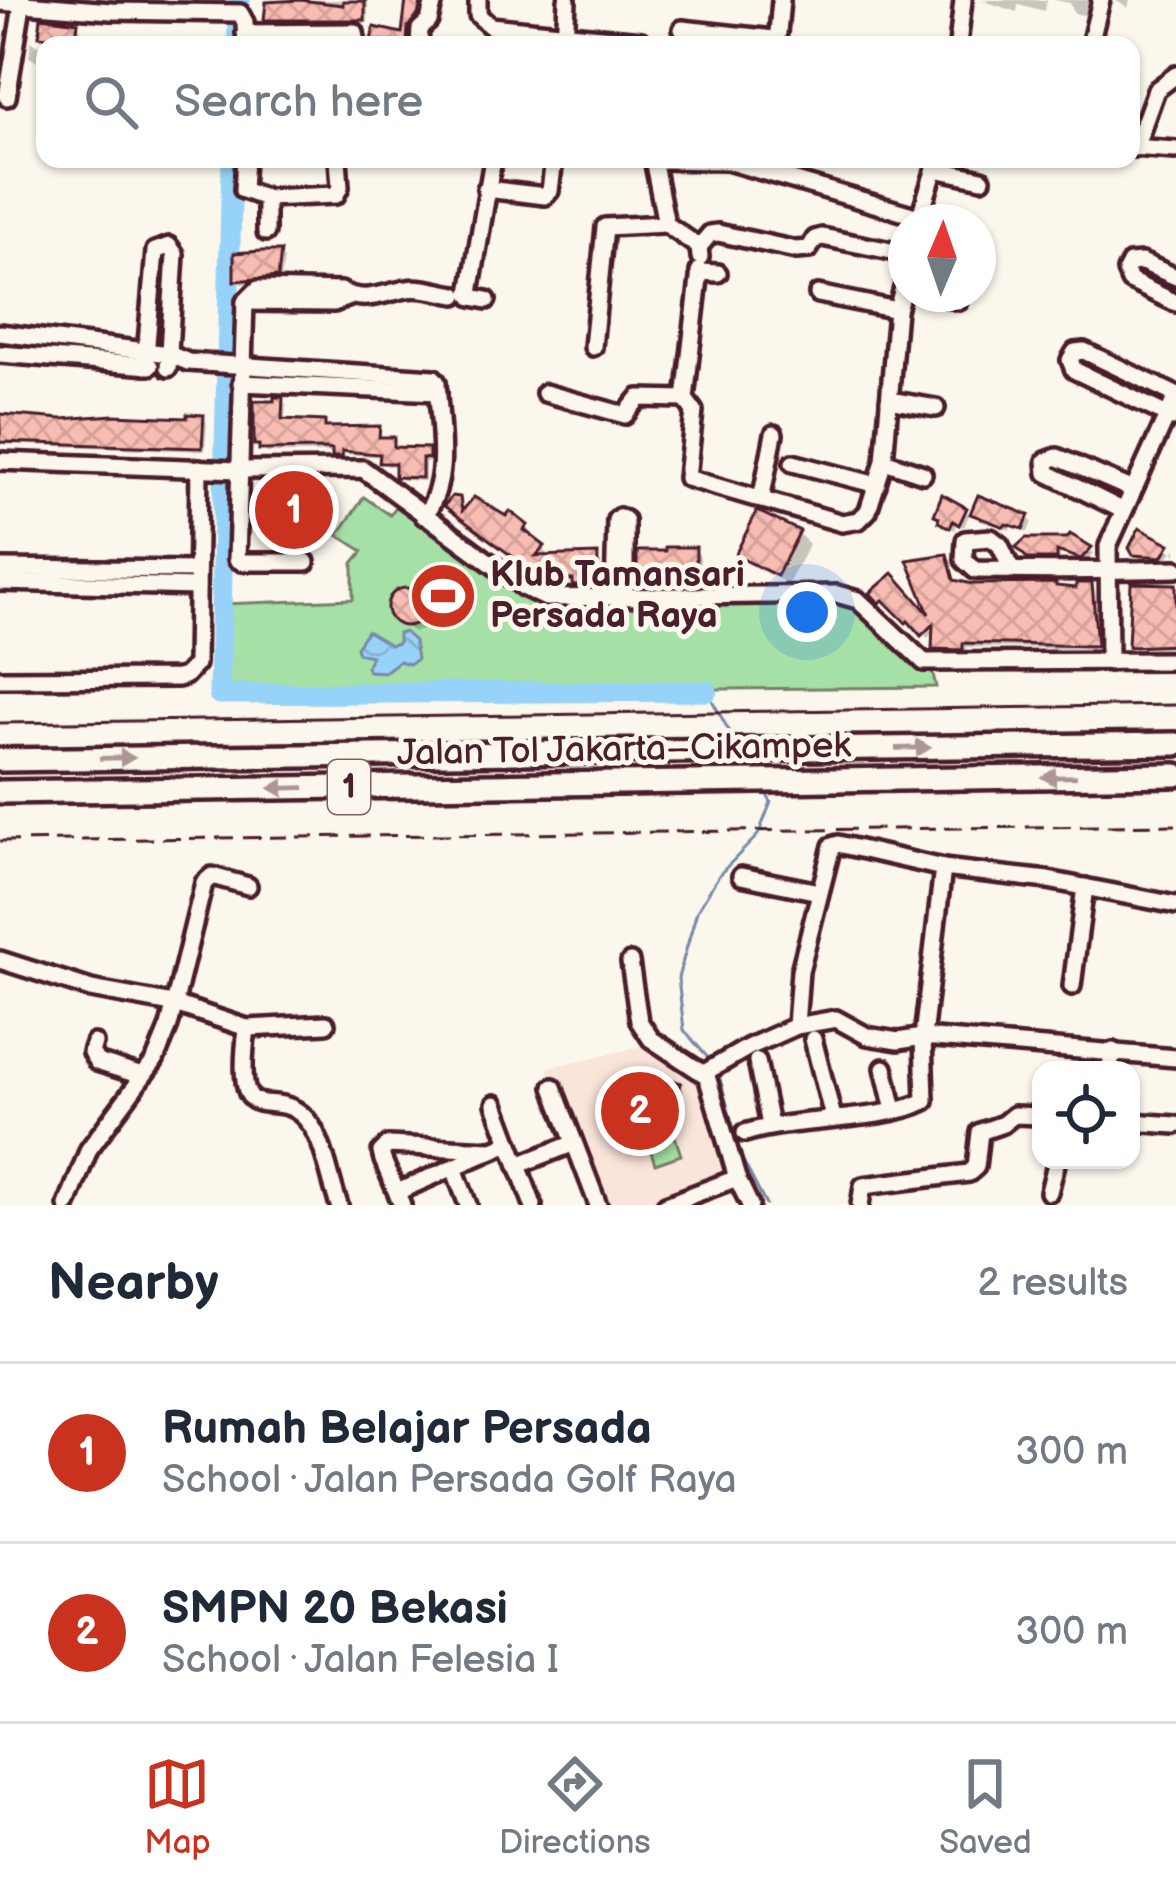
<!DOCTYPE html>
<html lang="en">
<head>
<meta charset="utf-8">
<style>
	body { margin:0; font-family:"Balsamiq Sans",sans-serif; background:#f2f2f3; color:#1f2937 }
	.controls { position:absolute; right:36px; bottom:36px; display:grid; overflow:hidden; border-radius:24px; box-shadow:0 3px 9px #0004 }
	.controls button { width:108px; height:108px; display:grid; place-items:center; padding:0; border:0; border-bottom:3px solid #e0e1e3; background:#fff; color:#1f2937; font:60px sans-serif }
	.compass { position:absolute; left:888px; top:204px; width:108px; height:108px; border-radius:50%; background:#fff; box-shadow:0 3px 9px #0004; rotate:2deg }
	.you { position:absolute; left:807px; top:612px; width:42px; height:42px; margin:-30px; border:9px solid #fff; border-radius:50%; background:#1a73e8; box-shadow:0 0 0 18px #1a73e833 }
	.badge { display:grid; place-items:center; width:78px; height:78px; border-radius:50%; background:#c8321e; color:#fff; font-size:39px; font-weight:700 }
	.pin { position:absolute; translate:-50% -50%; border:6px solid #fff; box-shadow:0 3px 12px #0006 }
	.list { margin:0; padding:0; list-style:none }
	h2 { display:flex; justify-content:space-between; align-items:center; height:156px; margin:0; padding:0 48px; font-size:51px }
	h2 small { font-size:39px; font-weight:400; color:#747a83 }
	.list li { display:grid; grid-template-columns:78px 1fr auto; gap:36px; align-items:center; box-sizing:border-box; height:180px; padding:0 48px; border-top:3px solid #e0e1e3 }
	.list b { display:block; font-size:45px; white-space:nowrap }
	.list p { margin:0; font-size:39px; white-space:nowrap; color:#747a83 }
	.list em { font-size:39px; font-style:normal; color:#747a83 }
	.icon { flex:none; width:66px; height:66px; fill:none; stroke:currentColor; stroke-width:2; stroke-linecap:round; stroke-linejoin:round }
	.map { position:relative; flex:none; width:1176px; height:1205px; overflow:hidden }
	.search { position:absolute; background:#fff; box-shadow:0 3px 9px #0004; left:36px; right:36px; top:36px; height:132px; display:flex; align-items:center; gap:30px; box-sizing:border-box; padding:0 42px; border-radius:24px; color:#747a83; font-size:45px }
	.sheet { height:516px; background:#fff }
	nav { display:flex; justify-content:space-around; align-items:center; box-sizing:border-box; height:168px; border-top:3px solid #e0e1e3; background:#fff; font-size:33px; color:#747a83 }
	nav a { display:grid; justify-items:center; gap:6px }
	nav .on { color:#c8321e }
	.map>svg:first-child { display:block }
</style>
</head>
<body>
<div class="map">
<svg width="1176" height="1205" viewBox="0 0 1176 1205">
	<defs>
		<pattern id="water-waves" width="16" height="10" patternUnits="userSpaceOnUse" patternTransform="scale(3)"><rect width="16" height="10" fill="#97d2f8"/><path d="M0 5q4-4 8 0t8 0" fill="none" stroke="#84b4d5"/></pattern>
		<pattern id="building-cross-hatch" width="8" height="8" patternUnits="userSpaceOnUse" patternTransform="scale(3)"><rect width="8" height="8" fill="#f7bcb2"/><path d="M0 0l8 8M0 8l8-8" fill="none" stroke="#d5a199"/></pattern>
	</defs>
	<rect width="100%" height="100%" fill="#fbf7ec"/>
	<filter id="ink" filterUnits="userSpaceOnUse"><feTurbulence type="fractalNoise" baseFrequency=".00833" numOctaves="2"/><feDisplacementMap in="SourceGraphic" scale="24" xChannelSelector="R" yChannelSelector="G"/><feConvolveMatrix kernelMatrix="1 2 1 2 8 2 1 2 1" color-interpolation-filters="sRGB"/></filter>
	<g filter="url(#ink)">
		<polygon fill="#fae5db" points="668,1040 701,1065 735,1169 646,1205 601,1205 547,1068"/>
		<g fill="#a5e0a6" stroke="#788068" stroke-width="3">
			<polygon points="404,496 537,600 852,597 930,662 936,687 219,694 222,604 353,599 353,563 363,551 338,535 364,497 390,515"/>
			<polygon points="665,1106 681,1155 655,1164 639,1114"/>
		</g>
		<polygon fill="url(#water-waves)" stroke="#788aa6" stroke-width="3" points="367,631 390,645 398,643 398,633 404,632 414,641 417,659 409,664 399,661 385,672 369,671 366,667 371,656 358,653 356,647"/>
		<g fill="#0003">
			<polygon points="276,0 379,0 368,0 368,23 272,23 268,19"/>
			<polygon points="409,0 428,0 422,20 412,32 411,45 374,45 376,31 404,36"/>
			<polygon points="981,0 1047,0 1044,11 1018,4 1017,12"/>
			<polygon points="1053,0 1095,0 1087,16 1074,13 1070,3"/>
			<polygon points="1130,0 1128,8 1115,0"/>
			<polygon points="76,25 81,29 79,43 47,39 43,35"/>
			<polygon points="31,41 40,46 38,62 29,57"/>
			<polygon points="279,254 284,259 281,281 241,284 237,279"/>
			<polygon points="282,400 286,404 285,422 324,424 330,430 379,429 383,440 393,440 397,450 428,451 433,462 425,462 425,481 402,480 398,466 387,466 383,457 345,454 345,460 339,460 335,453 267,453 257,444"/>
			<polygon points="0,418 190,421 202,418 207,422 205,451 0,444"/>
			<polygon points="458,500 464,512 526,527 530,531 526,535 547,553 541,559 597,557 601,562 601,588 580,589 575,583 548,580 453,509"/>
			<polygon points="322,504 333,514 332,536 264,534 253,523"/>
			<polygon points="965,510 969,515 964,527 957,523 955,530 946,526"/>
			<polygon points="974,513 1028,518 1032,522 1028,532 1011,526 1009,530"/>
			<polygon points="1140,532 1174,552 1176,548 1176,555 1173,551 1167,560 1140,558 1135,553"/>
			<polygon points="798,533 809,544 788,584 749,564 739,554"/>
			<polygon points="1071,538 1094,553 1086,561 1060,553 1060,562 1036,562 1021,547"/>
			<polygon points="695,550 700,556 700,582 646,586 640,580"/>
			<polygon points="946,557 956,584 1079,591 1091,586 1095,591 1100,649 967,647 966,653 939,652 935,648 936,629 928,638 874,593 936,625"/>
			<polygon points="1176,584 1176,649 1136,651 1131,646"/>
			<polygon points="409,591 428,604 431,618 426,629 414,632 392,615 390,604 397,593"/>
			<polygon points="680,1086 684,1090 678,1107 656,1096"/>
		</g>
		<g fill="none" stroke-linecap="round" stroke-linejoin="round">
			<g stroke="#788aa6" stroke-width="3">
				<polyline points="94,0 221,4 225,0"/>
				<polyline points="707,691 734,740"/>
				<polyline points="709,1059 684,1030 678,978 697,911 719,875 758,835 771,802 764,790"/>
				<polyline points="718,1072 742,1159 766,1205"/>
			</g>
			<g stroke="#97d2f8" stroke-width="21">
				<polyline points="237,45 240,0"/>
				<polyline points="232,159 219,694 707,691"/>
			</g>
		</g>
		<g fill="url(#building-cross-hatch)" stroke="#4a1f2b" stroke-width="3">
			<polygon points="300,0 343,5 343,1 365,1 365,20 264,20 266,2"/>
			<polygon points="406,0 422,0 418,15 408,27 407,44 382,41 381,45 370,45 374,27 402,33"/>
			<polygon points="41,17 78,22 76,40 39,36"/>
			<polygon points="262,251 281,251 278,277 234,281 234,253"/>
			<polygon points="274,397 283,397 282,419 325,421 325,427 380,426 379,437 394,437 394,447 429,448 429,459 422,458 422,478 395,477 395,463 379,463 380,454 342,451 342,457 332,457 332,450 326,449 259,450 259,445 254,445 254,401 274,401"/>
			<polygon points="0,414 62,419 113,415 187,418 187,414 204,415 202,448 0,442"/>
			<polygon points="942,494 967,508 959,525 953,521 950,528 938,522 939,517 934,515"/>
			<polygon points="978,495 1029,515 1023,529 1006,524 1004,527 970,514"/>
			<polygon points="452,496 460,497 462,511 474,497 506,516 510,511 528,525 524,530 545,546 536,556 598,554 597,585 573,586 573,580 540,577 444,506"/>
			<polygon points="251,499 324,501 322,527 250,525"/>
			<polygon points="757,511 800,531 777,576 735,555"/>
			<polygon points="1139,528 1170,544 1162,557 1133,555 1129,548"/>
			<polygon points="1070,534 1092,547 1081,559 1057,551 1057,559 1028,559 1016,547 1026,538 1067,538"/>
			<polygon points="665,547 696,547 696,577 637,581 637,551 665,551"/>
			<polygon points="947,554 954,580 973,584 1056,583 1056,586 1076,588 1076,583 1092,583 1097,646 963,643 963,650 932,649 933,624 921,636 908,621 906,623 883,600 879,603 870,593 893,573 929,614 907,560"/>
			<polygon points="1131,583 1176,584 1176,645 1128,647"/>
			<circle cx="406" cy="607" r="19"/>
			<polygon points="660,1076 681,1083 673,1105 652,1097"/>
		</g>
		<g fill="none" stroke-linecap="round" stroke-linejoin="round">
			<defs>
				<g id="minor">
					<polyline points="478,0 478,15 490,26 641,41 646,45"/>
					<polyline points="0,2 111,11 240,13 245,22 246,45"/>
					<polyline points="682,29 774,39 778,33 781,0"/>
					<polyline points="245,33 355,32 357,45"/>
					<polyline points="419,45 420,29 429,21 434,0"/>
					<polyline points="565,45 567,0"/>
					<polyline points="958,45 963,0"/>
					<polyline points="1090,45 1101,0"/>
					<polyline points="7,97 23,0"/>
					<polyline points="1131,147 1176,150"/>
					<polyline points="1135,148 1156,90 1176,75"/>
					<polyline points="245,159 243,190 266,198 336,195 340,187 338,159"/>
					<polyline points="653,159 666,224 699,247 700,257"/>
					<polyline points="653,160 727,161 919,217"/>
					<polyline points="935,169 982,179"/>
					<polyline points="486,189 545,196 550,191 554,159"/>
					<polyline points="918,222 938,159"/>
					<polyline points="266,232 266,198"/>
					<polyline points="699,247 710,234 718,233 796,250 809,249 815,239 822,237 906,254"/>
					<polyline points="700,270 685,399 694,411 687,478 842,523 859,520 868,511 884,461 897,310 906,277"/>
					<polyline points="699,272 718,273"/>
					<polyline points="1176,277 1142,262 1130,263 1126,271 1130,281 1176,303"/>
					<polyline points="818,294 897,310"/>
					<polyline points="932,294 959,301"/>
					<path d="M350 297 334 303 245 302 258 289 341 291C363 304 384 293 407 289 422 286 441 293 456 295"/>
					<polyline points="487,300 472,297 470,293 493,159"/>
					<polyline points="245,302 237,559 242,562 306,562"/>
					<path d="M0 333 169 354 188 362 434 378 437 382C439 425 452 480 424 516"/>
					<polyline points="593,347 605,227 666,224"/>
					<polyline points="0,354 150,366"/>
					<polyline points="145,366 155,251 169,246 175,254 168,368"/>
					<polyline points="241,383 438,392"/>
					<polyline points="545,393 625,415 639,398 685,399"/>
					<polyline points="889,400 936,408"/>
					<polyline points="1173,418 1074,370 1070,360 1075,352 1084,351 1176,395"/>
					<polyline points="0,461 239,470 363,469 523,587 546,598 837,594 858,600 924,662 1176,661"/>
					<polyline points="884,461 923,474"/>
					<polyline points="793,463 877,485"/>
					<polyline points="761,500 774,434"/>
					<polyline points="1122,510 1047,473 1046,461 1057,457 1131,489"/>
					<polyline points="0,568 197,570"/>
					<path d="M1012 571 1000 545 991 538 965 540 964 560 975 570C1042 571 1109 571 1176 569"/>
					<polyline points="0,582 197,587"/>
					<polyline points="614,597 616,520 619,517 625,520 625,596"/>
					<polyline points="1109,662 1108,546 1176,396"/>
					<polyline points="0,679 178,678 185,676 196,664 199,468"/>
					<polyline points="741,876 819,892"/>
					<polyline points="0,960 91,989 178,1005 247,1028 326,1024"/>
					<polyline points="630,962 639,1021 651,1039 707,1076 737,1178 750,1205"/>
					<polyline points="1072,986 1085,887"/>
					<polyline points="796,1026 836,1019 867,1036 898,1041 923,1037 1176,1058"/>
					<path d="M247 1028C232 1148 276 1074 311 1125 325 1146 330 1181 339 1205"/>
					<polyline points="813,1039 833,1117"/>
					<polyline points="94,1043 91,1052 97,1062 142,1076"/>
					<polyline points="757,1061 770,1125"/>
					<polyline points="884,1068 894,1110"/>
					<polyline points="1109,1070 1113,1051"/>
					<polyline points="704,1073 749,1047 796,1026 800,971 832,846 838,844 943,868 1048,880 1176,905"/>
					<polyline points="553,1087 598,1205"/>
					<polyline points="495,1104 533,1205"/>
					<polyline points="1131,1122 1176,1125"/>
					<path d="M745 1133C796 1117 884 1122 925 1101L923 1037 943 868"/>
					<polyline points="518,1165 572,1144"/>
					<polyline points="454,1168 468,1205"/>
					<polyline points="397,1192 509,1143"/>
					<polyline points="1049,1192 1057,1160"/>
					<polyline points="67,1205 89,1149 155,1060 169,1026 204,883 212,876 248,886"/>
					<polyline points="402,1205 383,1160 381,1152 388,1145 491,1150"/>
					<polyline points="666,1205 737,1178"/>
					<polyline points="860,1205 863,1186 969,1173 976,1167 980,1132 1003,1124 1014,1115 1041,1116"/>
				</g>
				<g id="highway">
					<polyline points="0,760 1176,744"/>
					<polyline points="0,792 1176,775"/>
				</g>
			</defs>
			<use href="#minor" stroke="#4a1f2b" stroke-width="24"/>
			<use href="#highway" stroke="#4a1f2b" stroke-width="30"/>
			<use href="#minor" stroke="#fbf7ec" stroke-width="15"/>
			<use href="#highway" stroke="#fbf7ec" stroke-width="21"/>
			<polyline stroke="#4a1f2b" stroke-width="3" points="0,723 1176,705"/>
			<polyline stroke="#4a1f2b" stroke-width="3" stroke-dasharray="18 9" stroke-linecap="butt" points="0,841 1176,825"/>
		</g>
		<defs><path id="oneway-solid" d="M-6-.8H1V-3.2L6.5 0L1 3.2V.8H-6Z" transform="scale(3)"/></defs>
		<g fill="#ab9695">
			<use href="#oneway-solid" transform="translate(913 748) rotate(-1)"/>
			<use href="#oneway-solid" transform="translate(117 758) rotate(-1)"/>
			<use href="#oneway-solid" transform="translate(1059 777) rotate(179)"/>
			<use href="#oneway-solid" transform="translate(287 788) rotate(179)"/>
		</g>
	</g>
	<defs>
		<symbol id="stadium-disc" viewBox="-11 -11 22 22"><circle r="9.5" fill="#c8321e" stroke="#fbf7ec"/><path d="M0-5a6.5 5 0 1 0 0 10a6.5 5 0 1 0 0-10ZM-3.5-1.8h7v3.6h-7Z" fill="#fff"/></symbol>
	</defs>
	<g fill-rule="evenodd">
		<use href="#stadium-disc" x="405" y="558" width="76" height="76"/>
	</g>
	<g text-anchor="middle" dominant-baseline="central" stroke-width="10" stroke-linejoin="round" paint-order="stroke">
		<rect fill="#fbf7ec" stroke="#7f6065" stroke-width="3" x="328" y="760" width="42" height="54" rx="9"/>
		<g font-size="33" font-weight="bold" fill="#4a1f2b">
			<text x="349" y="787">1</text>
		</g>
		<g font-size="36" font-weight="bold" fill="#4a1f2b" stroke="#fbf7ec" text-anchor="start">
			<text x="490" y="575">Klub Tamansari<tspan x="490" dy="41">Persada Raya</tspan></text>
		</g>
		<g font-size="36" fill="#4a1f2b" stroke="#fbf7ec">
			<text transform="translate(624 750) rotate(-1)">Jalan Tol Jakarta–Cikampek</text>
		</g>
	</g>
</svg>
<div class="controls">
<button><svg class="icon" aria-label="locate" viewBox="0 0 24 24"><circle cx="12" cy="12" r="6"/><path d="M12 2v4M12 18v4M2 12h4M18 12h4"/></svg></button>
</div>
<svg class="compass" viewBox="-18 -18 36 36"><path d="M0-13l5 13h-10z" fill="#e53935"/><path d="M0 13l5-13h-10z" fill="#747a83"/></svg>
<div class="you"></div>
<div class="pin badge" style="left:294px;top:510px">1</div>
<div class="pin badge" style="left:640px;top:1111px">2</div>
<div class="search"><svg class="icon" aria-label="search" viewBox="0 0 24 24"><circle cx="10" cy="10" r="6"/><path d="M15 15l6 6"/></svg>Search here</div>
</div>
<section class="sheet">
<h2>Nearby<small>2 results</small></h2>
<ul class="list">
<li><span class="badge">1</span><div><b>Rumah Belajar Persada</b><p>School · Jalan Persada Golf Raya</p></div><em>300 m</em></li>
<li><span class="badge">2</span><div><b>SMPN 20 Bekasi</b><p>School · Jalan Felesia I</p></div><em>300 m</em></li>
</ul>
</section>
<nav>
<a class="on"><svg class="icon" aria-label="map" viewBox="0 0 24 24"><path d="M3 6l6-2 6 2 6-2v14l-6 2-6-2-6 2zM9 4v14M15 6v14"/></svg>Map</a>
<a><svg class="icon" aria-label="directions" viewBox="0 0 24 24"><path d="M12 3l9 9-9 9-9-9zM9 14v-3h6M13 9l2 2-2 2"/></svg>Directions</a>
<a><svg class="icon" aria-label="saved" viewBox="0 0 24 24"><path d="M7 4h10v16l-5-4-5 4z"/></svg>Saved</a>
</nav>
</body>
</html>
